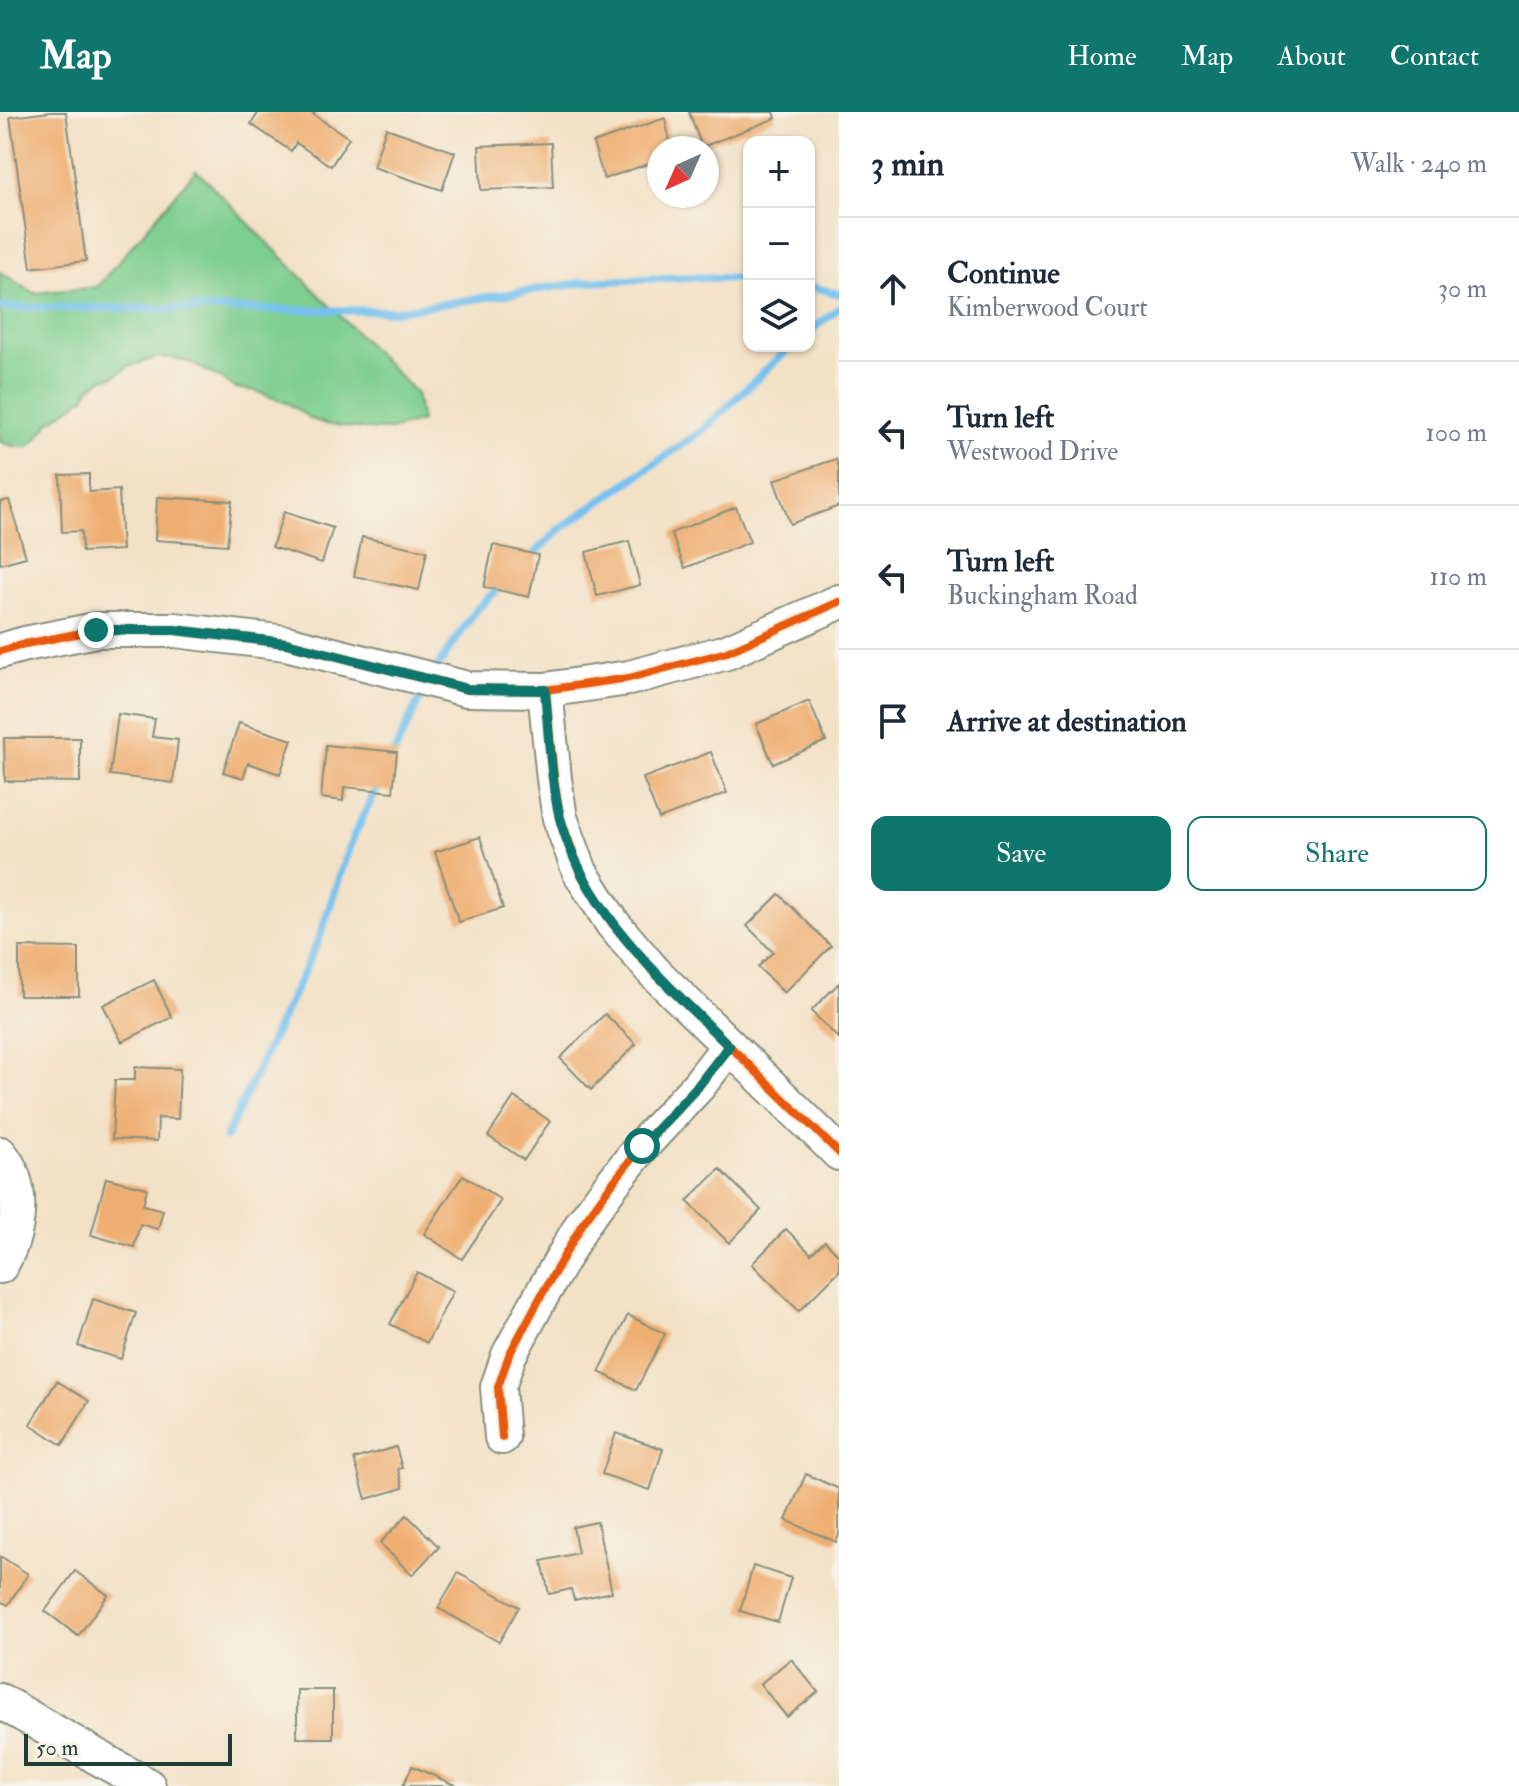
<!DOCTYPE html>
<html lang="en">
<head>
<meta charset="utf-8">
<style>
	body { margin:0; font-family:"IM FELL Double Pica",serif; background:#f2f2f3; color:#1f2937 }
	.controls { position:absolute; right:24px; top:24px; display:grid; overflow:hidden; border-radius:16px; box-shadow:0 2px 6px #0004 }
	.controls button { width:72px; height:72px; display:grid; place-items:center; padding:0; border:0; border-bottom:2px solid #e0e1e3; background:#fff; color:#1f2937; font:40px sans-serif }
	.compass { position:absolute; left:647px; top:24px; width:72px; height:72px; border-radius:50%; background:#fff; box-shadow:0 2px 6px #0004; rotate:225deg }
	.scale { position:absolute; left:24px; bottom:20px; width:208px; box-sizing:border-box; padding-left:8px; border:4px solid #1f3d34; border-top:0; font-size:22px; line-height:28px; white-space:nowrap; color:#1f3d34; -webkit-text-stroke:6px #f7f3e8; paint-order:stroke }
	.stop { position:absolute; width:24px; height:24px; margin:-18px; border:6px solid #0f766e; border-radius:50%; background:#fff }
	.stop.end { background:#0f766e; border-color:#fff; box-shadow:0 2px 8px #0008 }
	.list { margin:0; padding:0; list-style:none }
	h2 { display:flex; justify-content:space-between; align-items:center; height:104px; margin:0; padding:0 32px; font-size:34px }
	h2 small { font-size:26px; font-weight:400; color:#747a83 }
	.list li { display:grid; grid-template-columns:52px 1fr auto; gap:24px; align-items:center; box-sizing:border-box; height:144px; padding:0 32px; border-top:2px solid #e0e1e3 }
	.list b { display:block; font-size:30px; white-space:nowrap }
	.list p { margin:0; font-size:26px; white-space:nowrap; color:#747a83 }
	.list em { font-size:26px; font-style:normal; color:#747a83 }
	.actions { display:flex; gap:16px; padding:24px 32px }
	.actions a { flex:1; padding:18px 0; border:2px solid #0f766e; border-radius:16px; text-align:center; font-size:28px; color:#0f766e }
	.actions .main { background:#0f766e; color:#fff }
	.icon { flex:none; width:44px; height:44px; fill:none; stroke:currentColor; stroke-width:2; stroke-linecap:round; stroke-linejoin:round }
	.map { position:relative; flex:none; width:839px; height:1674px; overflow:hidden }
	header { display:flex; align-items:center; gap:48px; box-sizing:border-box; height:112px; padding:0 40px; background:#0f766e; color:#fff }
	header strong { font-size:38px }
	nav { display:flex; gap:44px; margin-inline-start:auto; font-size:28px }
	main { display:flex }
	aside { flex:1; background:#fff }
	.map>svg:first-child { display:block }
</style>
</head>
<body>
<header>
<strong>Map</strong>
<nav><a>Home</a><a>Map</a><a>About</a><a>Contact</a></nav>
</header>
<main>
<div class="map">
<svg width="839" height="1674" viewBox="0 0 839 1674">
	<rect width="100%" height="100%" fill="#f7f3e8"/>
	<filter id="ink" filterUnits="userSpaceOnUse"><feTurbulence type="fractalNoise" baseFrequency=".0125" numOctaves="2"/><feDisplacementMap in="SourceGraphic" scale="16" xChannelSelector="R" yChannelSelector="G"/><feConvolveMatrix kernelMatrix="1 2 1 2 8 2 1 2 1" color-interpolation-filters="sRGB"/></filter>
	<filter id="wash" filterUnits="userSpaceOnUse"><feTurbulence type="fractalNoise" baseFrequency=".006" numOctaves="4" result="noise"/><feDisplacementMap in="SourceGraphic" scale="32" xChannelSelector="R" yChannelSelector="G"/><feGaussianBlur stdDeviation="1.8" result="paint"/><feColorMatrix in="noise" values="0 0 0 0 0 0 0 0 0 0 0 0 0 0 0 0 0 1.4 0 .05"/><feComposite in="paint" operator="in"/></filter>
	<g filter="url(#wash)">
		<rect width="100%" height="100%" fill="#f3e1c6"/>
		<polygon fill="#7dce8f" stroke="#4e8662" stroke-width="2" points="196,58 416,281 421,309 391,318 362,317 326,312 311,307 289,292 256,279 235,276 226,269 189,250 172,246 156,246 127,255 115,264 104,266 90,275 85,285 50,310 33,331 27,335 17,335 0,330 0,160 34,181 97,175"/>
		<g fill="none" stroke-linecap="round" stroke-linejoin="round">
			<g stroke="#75c1ef" stroke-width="8">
				<polyline points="809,174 839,182"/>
				<polyline points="0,195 395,199 586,170 687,165 749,167"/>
				<polyline points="809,220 839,196"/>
				<polyline points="529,447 560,417 702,319 791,234"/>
				<polyline points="434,560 476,498 504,471"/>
				<polyline points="390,650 425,575"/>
				<polyline points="226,1025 319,827 351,730 380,669"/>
			</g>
		</g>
		<g id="blocks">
			<g fill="#efae71">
				<polygon points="50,0 66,0 86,149 31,156 10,5"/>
				<polygon points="259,0 315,0 313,2 349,26 331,54 296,31 291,39 251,12"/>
				<polygon points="689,0 774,0 776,6 702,35"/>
				<polygon points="665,6 671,36 659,36 659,48 604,67 593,31"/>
				<polygon points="386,16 455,40 442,78 373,55"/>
				<polygon points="551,31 553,75 481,78 479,34"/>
				<polygon points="836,347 839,356 839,394 790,412 774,368"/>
				<polygon points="89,362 89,380 119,378 122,438 82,440 81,419 62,420 60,363"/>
				<polygon points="157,385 232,389 227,433 155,428"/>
				<polygon points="9,388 26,445 0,452 0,390"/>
				<polygon points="736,395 750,430 685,456 671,421"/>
				<polygon points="284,400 333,416 322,451 272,435"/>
				<polygon points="362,425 427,439 419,478 354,464"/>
				<polygon points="629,429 640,473 597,484 586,440"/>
				<polygon points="493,433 538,443 529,485 484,475"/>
				<polygon points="809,589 826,629 773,652 756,612"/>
				<polygon points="118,602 155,607 152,625 178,628 173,671 110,663"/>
				<polygon points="239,611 292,628 280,662 248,651 243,666 223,660"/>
				<polygon points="4,626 80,626 80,670 5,669"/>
				<polygon points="326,633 397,640 393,680 344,675 343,689 321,686"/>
				<polygon points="711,640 727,681 659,707 643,666"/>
				<polygon points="480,725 503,796 459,810 435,740"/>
				<polygon points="779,782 831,834 784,881 758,855 773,840 747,814"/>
				<polygon points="19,835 79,836 79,884 19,884"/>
				<polygon points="154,868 172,905 122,930 103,893"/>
				<polygon points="839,871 839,927 811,899"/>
				<polygon points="605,902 636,932 591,978 560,946"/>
				<polygon points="135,955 180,957 178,1007 158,1006 157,1029 112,1027 115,968 135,968"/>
				<polygon points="514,985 550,1009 524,1048 488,1024"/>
				<polygon points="720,1057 761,1098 729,1131 687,1089"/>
				<polygon points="463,1063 501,1088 462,1147 424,1122"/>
				<polygon points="106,1066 147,1076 143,1093 163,1098 158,1117 140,1112 134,1135 91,1123"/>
				<polygon points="786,1117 811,1142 825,1129 839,1143 839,1159 799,1199 752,1152"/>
				<polygon points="417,1160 453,1179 427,1231 390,1212"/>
				<polygon points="93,1187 136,1201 121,1247 78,1234"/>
				<polygon points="628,1203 665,1222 636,1278 599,1260"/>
				<polygon points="57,1269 89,1289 62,1333 30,1312"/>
				<polygon points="616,1321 663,1337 650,1378 602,1362"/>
				<polygon points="396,1335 402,1356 398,1357 403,1376 366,1387 354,1347"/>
				<polygon points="806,1362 839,1377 839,1423 836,1430 786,1408"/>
				<polygon points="407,1403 439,1435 412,1463 380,1431"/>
				<polygon points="597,1410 612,1480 574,1488 571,1477 549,1482 542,1449 578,1441 573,1415"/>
				<polygon points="0,1444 28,1462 8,1493 0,1489"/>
				<polygon points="753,1454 791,1466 778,1510 740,1499"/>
				<polygon points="75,1459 108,1483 78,1524 45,1499"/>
				<polygon points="458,1461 519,1495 499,1530 438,1496"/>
				<polygon points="791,1547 818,1580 787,1605 760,1572"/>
				<rect x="297" y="1578" width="36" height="48"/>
				<polygon points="412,1654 457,1674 403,1674"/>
			</g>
		</g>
	</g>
	<g filter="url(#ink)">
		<use href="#blocks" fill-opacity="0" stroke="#898f7d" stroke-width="2"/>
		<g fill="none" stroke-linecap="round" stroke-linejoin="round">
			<defs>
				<g id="minor">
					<polyline points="0,539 25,532 96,518 175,518 286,531 467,577 545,578 629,566 727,540 839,490"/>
					<polyline points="545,578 554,667 560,706 580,760 613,812 654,860 839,1041"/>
					<path d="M0 1042C26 1074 20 1121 0 1154"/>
					<polyline points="502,1325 498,1275 509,1243 541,1184 583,1111 611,1073 642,1034 698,974 729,934"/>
					<polyline points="0,1589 148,1674"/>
				</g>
			</defs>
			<use href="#minor" stroke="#898f7d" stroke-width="38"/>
			<use href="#minor" stroke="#fff" stroke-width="34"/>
			<defs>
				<g id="cycleway">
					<polyline points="0,539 25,532 96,518 175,518 286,531 467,577 545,578 629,566 727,540 839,490"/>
					<polyline points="545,578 554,667 560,706 580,760 613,812 654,860 839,1041"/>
					<polyline points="502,1325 498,1275 509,1243 541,1184 583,1111 611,1073 642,1034 698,974 729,934"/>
				</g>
			</defs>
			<use href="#cycleway" stroke="#f7f3e8" stroke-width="13"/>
			<use href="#cycleway" stroke="#e8590c" stroke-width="8"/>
		</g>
	</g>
	<g fill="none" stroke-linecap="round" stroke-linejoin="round" filter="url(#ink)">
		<path stroke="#0f766e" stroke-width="10" d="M96 518H175L286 531 467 577 545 578C549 620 550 665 560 706 585 801 662 867 729 934L698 974 642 1034"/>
	</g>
</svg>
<div class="controls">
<button>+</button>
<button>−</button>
<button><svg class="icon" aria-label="layers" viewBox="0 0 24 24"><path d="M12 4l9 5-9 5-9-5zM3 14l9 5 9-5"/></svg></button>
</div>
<svg class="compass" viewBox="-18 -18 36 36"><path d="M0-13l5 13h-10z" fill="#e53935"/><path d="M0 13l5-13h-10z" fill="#747a83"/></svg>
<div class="scale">50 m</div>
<div class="stop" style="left:642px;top:1034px"></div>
<div class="stop end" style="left:96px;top:518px"></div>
</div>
<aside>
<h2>3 min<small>Walk · 240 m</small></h2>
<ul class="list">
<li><svg class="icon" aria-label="ahead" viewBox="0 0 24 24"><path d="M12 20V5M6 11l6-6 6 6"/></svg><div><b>Continue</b><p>Kimberwood Court</p></div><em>30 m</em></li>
<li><svg class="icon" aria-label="left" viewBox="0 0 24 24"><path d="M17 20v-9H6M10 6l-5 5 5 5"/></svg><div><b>Turn left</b><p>Westwood Drive</p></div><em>100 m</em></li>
<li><svg class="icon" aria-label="left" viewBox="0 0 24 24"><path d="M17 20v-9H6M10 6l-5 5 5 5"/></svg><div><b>Turn left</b><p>Buckingham Road</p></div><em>110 m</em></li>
<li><svg class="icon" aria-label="arrive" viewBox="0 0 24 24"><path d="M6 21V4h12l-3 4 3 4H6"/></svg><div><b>Arrive at destination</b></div></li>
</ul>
<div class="actions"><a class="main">Save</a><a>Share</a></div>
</aside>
</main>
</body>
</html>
